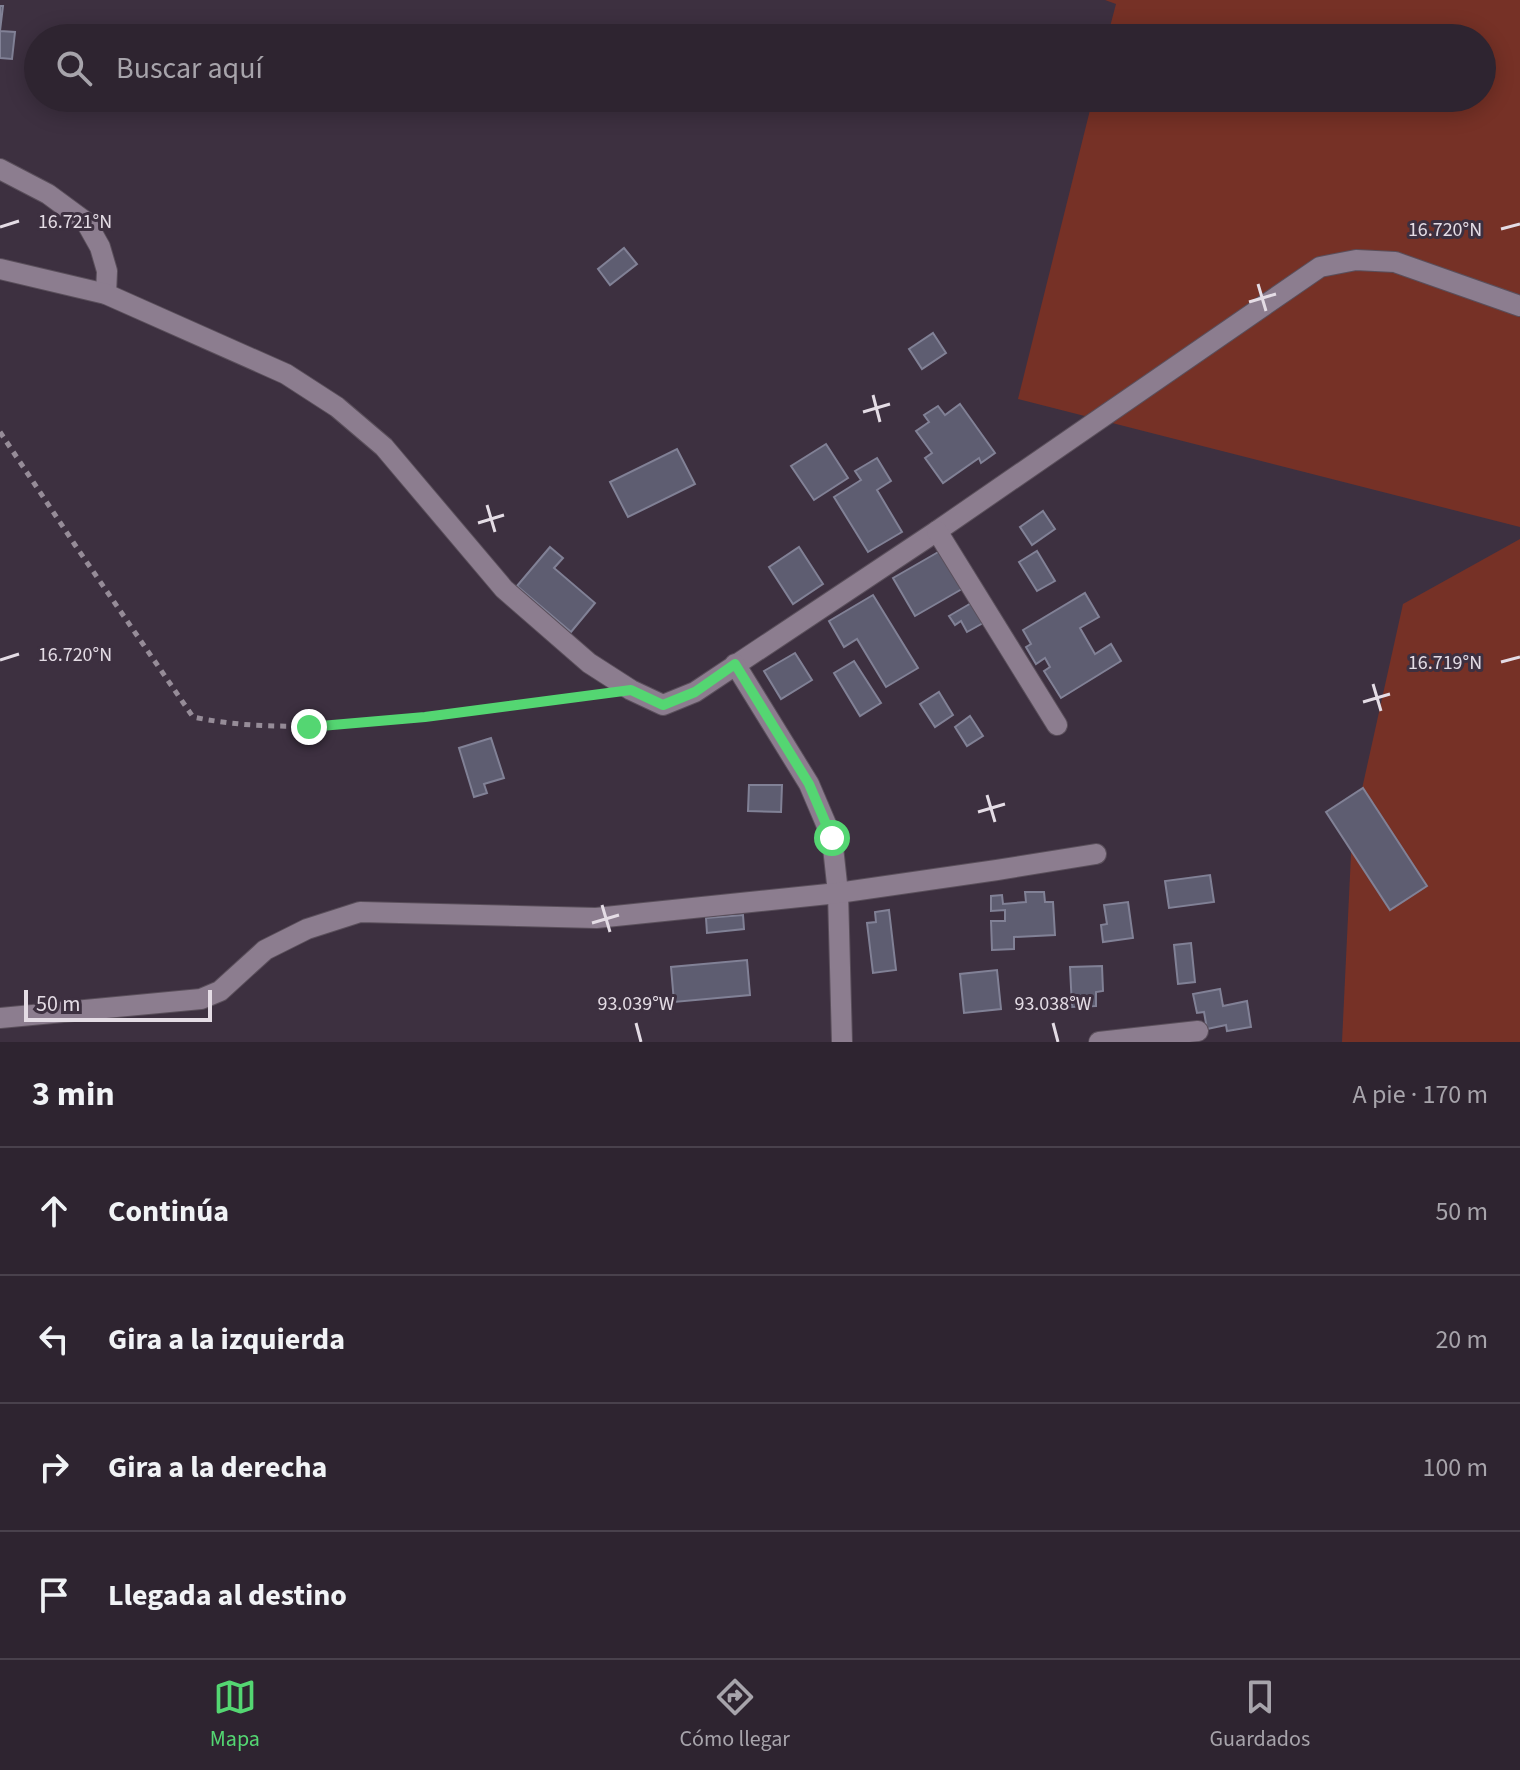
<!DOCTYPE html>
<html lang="es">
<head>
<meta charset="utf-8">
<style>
	body { margin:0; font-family:"Source Sans 3",sans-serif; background:#3a303c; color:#f1f3f6 }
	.scale { position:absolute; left:24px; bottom:20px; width:188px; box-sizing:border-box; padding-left:8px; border:4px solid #e4dce5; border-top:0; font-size:22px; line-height:28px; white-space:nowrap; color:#e4dce5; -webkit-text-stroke:6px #3d3040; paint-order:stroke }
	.stop { position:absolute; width:24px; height:24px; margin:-18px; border:6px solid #54d672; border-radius:50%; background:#fff }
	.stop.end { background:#54d672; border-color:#fff; box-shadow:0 2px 8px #0008 }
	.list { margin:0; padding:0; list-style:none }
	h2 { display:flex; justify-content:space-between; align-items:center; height:104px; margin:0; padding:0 32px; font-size:34px }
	h2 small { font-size:26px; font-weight:400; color:#a7a4ab }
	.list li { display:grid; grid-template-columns:52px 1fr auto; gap:24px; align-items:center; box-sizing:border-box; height:128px; padding:0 32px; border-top:2px solid #49414c }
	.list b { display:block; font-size:30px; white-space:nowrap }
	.list em { font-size:26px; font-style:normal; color:#a7a4ab }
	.icon { flex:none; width:44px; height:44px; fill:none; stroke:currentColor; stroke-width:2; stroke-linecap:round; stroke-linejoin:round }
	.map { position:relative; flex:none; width:1520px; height:1042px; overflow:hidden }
	.search { position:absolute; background:#2e2430; box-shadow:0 4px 20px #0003; left:24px; right:24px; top:24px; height:88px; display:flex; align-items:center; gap:20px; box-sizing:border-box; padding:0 28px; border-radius:44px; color:#a7a4ab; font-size:30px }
	.sheet { height:616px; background:#2e2430 }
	nav { display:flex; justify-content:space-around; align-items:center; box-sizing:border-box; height:112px; border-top:2px solid #49414c; background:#2e2430; font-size:22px; color:#a7a4ab }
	nav a { display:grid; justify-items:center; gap:4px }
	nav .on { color:#54d672 }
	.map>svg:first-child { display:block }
</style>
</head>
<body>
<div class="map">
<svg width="1520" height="1042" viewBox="0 0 1520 1042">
	<rect width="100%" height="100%" fill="#3d3040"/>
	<g fill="#763126">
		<polygon points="1105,0 1520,0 1520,527 1018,399 1093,98 1482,98 1482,38 1107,38 1116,4"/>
		<polygon points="1520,539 1520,1042 1342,1042 1352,834 1403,604"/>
	</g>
	<g fill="#5e5d71" stroke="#818196" stroke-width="2">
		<polygon points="0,6 3,6 0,31 15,32 12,59 0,58"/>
		<polygon points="624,248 637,264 610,285 598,269"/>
		<polygon points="933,333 946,353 922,369 909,349"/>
		<polygon points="960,404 995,453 981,463 979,458 943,483 925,458 932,453 916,431 929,422 924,415 938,406 945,415"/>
		<polygon points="826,444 848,478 814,500 791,466"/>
		<polygon points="677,449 695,484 628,517 610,482"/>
		<polygon points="877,458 891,481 877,490 902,532 868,552 834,497 861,480 855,471"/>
		<polygon points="1043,511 1055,529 1032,545 1020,527"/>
		<polygon points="550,547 563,558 554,568 595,603 571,632 517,586"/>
		<polygon points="799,547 823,584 793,604 769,567"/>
		<polygon points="940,551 962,589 915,616 893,578"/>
		<polygon points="1037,551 1055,581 1037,591 1019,562"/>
		<polygon points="1085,593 1099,617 1080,628 1095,654 1111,644 1121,661 1061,698 1044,671 1050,667 1045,658 1036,664 1026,647 1031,644 1023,630"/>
		<polygon points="873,595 918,668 886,687 857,639 844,647 829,621"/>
		<polygon points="973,602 985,622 967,632 961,621 955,625 949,616"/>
		<polygon points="795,653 812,680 781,699 764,671"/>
		<polygon points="854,661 881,703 860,716 834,673"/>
		<polygon points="939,692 953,715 935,727 920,704"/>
		<polygon points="970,716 983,736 967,746 955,727"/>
		<polygon points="491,738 504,778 484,784 487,793 474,797 459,748"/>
		<polygon points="749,785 782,785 781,812 748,811"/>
		<polygon points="1363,788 1427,886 1390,910 1326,812"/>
		<polygon points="1210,875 1214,902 1169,908 1165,881"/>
		<polygon points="1025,892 1044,892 1045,902 1053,902 1055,935 1014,937 1014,949 992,950 991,921 1005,921 1005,910 991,911 991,896 1002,895 1003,904 1026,902"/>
		<polygon points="1128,902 1133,938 1103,942 1101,925 1107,924 1104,905"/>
		<polygon points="889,910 896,970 873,973 867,923 876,922 875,912"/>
		<polygon points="743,915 744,929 707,933 706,918"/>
		<polygon points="1191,943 1195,982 1178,984 1174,945"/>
		<polygon points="747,960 750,995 674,1002 671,967"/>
		<polygon points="1102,966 1103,991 1096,992 1096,1006 1072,1007 1070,967"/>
		<polygon points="997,970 1001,1009 964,1013 960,974"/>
		<polygon points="1220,989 1223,1006 1247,1001 1251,1027 1227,1031 1226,1025 1207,1029 1204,1012 1197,1013 1193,994"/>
	</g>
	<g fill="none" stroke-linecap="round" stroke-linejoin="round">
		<defs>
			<g id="street">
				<polyline points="0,169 48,194 86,222 100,247 107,271 106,294"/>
				<polyline points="0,269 106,294 286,374 337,407 384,447 504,589 589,663 631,690 663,705 695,692 937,531 1320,267 1356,260 1395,262 1520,306"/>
				<polyline points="937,531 1057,725"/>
				<polyline points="735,664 809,784 832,838 838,893 842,1042"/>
				<polyline points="0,1018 201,999 220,991 265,950 307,929 360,912 596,918 838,893 997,870 1096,854"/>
				<polyline points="1099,1042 1198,1031"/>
			</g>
		</defs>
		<use href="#street" stroke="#5a4f5b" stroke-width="22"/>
		<path stroke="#968c98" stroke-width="5" stroke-dasharray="6 6" stroke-linecap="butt" d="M0 432 75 545 193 717C256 730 314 727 377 721 451 715 524 704 597 694"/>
		<use href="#street" stroke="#8c7d8f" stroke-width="20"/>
	</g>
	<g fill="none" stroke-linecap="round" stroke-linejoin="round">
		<polyline stroke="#54d672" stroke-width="10" points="309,727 425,717 631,690 663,705 695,692 735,664 809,784 832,838"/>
	</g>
	<path fill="none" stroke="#e4dce5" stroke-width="3" d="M0 227 19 221M1501 229 1520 224M1258 284 1266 311M1249 302 1276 294M873 395 880 422M863 412 890 404M487 505 495 532M478 523 504 515M0 660 19 654M1501 662 1520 657M1373 684 1381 711M1363 702 1390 694M987 795 995 822M978 812 1005 804M602 905 610 932M592 923 619 915M636 1023 641 1042M1053 1023 1058 1042"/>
	<g font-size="20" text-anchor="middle" fill="#e4dce5" stroke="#3d3040" stroke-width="6" stroke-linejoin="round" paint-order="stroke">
		<text x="75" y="228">16.721°N</text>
		<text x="1445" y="236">16.720°N</text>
		<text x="75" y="661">16.720°N</text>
		<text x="1445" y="669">16.719°N</text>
		<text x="636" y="1010">93.039°W</text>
		<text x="1053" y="1010">93.038°W</text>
	</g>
</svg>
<div class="scale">50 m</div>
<div class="stop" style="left:832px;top:838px"></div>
<div class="stop end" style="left:309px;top:727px"></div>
<div class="search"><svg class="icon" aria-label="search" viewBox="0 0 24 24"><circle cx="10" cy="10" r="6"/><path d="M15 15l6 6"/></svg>Buscar aquí</div>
</div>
<section class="sheet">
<h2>3 min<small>A pie · 170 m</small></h2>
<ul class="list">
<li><svg class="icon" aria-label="ahead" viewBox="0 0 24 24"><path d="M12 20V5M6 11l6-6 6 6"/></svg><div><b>Continúa</b></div><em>50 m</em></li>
<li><svg class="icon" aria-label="left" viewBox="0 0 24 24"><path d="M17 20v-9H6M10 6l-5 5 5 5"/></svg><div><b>Gira a la izquierda</b></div><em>20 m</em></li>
<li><svg class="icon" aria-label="right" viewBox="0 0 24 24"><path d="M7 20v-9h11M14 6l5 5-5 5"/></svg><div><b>Gira a la derecha</b></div><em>100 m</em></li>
<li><svg class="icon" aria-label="arrive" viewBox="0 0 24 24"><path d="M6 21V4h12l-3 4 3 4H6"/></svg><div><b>Llegada al destino</b></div></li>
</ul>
</section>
<nav>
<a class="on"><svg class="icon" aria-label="map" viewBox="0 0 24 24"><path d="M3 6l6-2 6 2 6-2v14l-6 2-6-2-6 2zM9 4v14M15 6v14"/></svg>Mapa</a>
<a><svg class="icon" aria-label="directions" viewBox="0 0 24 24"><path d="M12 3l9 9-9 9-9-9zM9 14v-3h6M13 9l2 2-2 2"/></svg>Cómo llegar</a>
<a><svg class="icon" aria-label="saved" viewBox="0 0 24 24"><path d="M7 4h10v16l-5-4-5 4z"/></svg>Guardados</a>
</nav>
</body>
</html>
